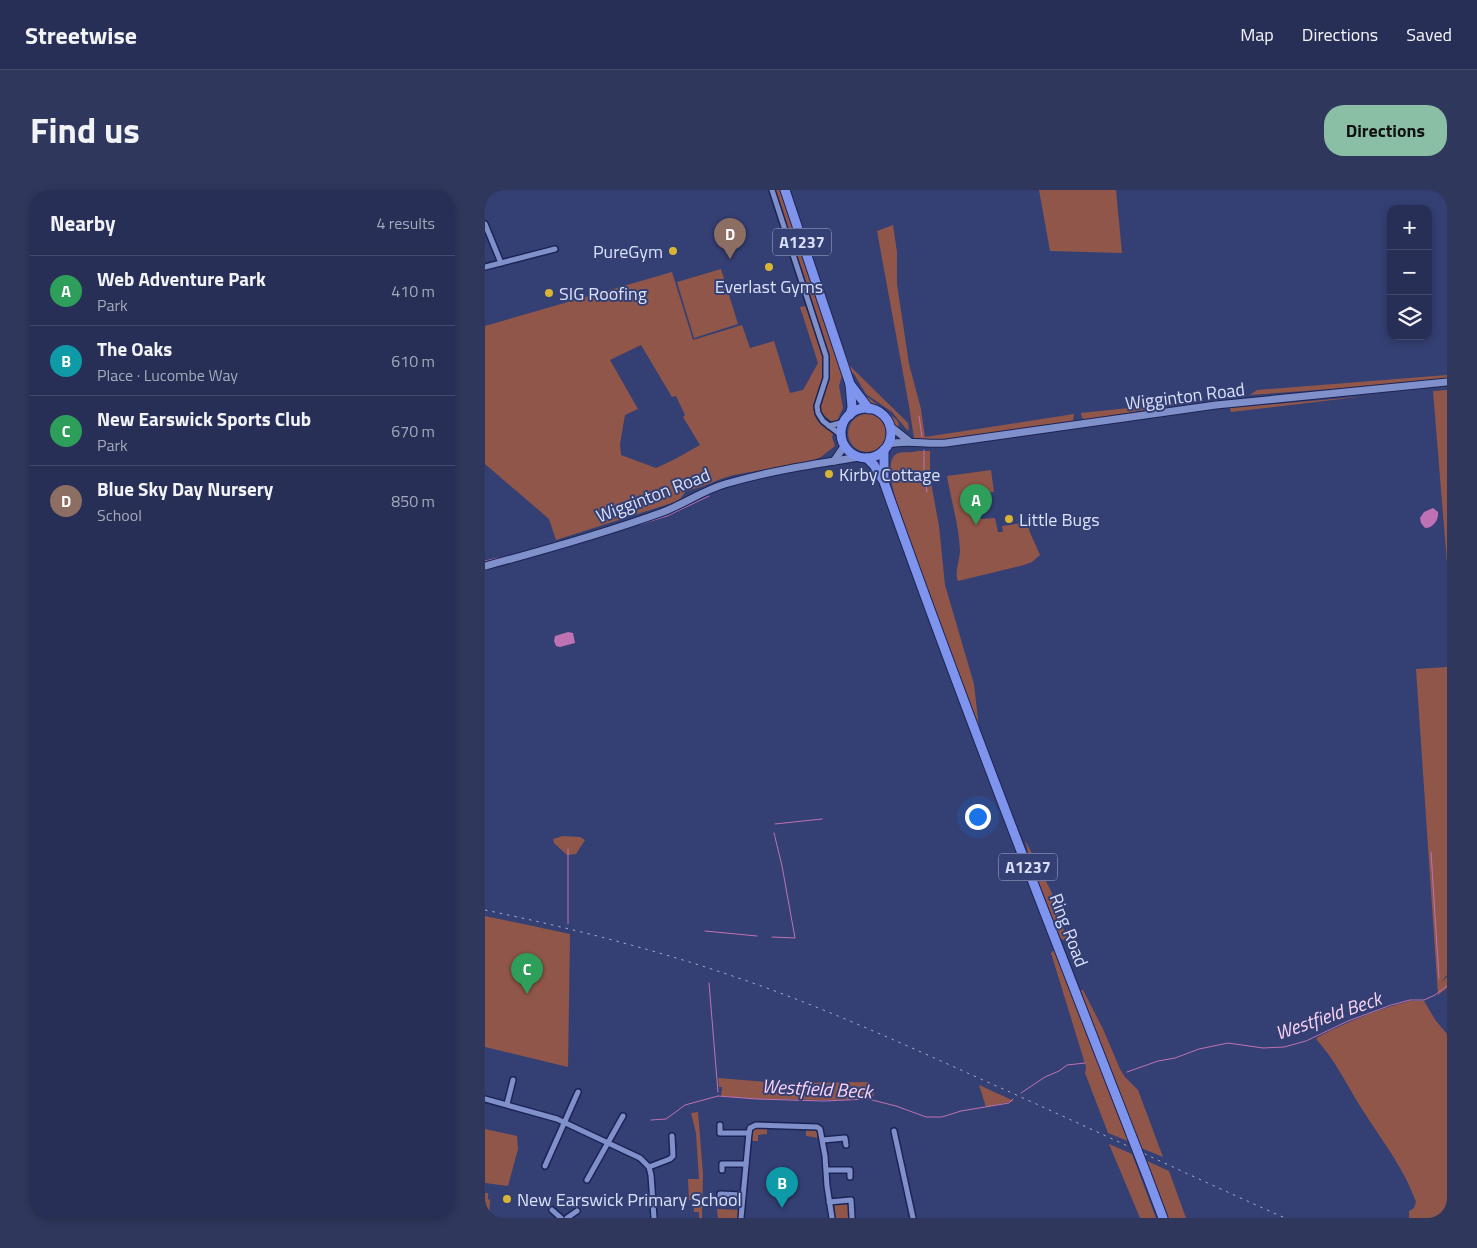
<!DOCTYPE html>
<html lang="en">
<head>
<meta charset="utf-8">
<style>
	body { margin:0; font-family:"Titillium Web",sans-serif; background:#2f375c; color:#f1f3f6 }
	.controls { position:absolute; right:15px; top:15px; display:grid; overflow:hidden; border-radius:10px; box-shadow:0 2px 8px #0003 }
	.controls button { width:45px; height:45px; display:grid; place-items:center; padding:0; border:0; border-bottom:1px solid #434a6c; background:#272f56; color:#f1f3f6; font:25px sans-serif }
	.you { position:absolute; left:492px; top:626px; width:18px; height:18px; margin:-12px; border:4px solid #fff; border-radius:50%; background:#1a73e8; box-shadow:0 0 0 8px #1a73e833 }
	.badge { display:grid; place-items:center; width:32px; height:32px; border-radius:50%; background:#8abfa5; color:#fff; font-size:16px; font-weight:700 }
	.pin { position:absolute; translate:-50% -41px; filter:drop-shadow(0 1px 2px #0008) }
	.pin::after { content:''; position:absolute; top:26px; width:18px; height:15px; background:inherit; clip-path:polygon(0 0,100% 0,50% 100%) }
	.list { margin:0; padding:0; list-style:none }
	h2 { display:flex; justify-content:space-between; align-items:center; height:65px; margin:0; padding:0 20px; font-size:21px }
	h2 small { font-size:16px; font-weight:400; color:#a4a9b9 }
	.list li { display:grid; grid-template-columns:32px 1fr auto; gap:15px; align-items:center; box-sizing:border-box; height:70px; padding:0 20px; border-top:1px solid #434a6c }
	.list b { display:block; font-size:19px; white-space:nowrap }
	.list p { margin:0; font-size:16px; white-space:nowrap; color:#a4a9b9 }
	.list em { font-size:16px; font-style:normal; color:#a4a9b9 }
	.icon { flex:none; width:28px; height:28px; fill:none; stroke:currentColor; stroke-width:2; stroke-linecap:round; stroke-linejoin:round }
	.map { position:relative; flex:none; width:962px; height:1028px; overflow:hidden; border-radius:20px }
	header { display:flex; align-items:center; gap:30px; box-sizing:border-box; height:70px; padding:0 25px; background:#272f56; border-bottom:1px solid #434a6c }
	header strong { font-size:24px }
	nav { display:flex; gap:28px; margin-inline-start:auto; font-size:18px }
	.intro { display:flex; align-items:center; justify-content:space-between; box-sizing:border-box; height:120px; padding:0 30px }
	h1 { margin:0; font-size:35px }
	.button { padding:12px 22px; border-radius:20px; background:#8abfa5; color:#111; font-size:18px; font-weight:700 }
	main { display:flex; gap:30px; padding:0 30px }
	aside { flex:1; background:#272f56; border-radius:20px; box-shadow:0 2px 8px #0003 }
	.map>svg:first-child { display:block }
</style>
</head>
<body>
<header>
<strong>Streetwise</strong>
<nav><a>Map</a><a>Directions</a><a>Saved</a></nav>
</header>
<div class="intro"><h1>Find us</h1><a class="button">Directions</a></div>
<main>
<aside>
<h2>Nearby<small>4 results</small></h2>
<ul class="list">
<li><span class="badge" style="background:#2e9e5b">A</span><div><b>Web Adventure Park</b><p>Park</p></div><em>410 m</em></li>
<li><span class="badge" style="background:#0f9aa8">B</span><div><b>The Oaks</b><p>Place · Lucombe Way</p></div><em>610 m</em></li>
<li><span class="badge" style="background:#2e9e5b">C</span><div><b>New Earswick Sports Club</b><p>Park</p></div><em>670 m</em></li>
<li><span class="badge" style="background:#8d6e63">D</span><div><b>Blue Sky Day Nursery</b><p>School</p></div><em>850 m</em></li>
</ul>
</aside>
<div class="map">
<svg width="962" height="1028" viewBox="0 0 962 1028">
	<rect width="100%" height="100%" fill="#343f73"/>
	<g fill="#91564a" fill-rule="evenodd">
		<polygon points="290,0 297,0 357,185 354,196 358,218 352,231 346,231 336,223 335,217 344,189 343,163"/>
		<polygon points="554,0 631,0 637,63 565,61"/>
		<polygon points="408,35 412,62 412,94 424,174 436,219 440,247 589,224 588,231 466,250 432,250 429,248 424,216 392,41"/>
		<polygon points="236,79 253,134 209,148 192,92"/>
		<path d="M187 82 208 150 257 135 265 158 289 151 305 203 318 200 333 173 315 117 320 116C327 134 336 154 339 172 342 202 309 225 349 242L347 247 350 256 336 267 326 271C301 276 275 280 249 285 232 289 218 298 201 301L196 308 190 312 71 350 64 329 0 274V136ZM156 155 187 207 191 206 200 225 198 227 215 255 190 269 171 278 136 265 135 254 140 225 153 219 125 170Z"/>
		<polygon points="338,104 365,176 423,233 424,238 423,241 407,222 381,204 369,184 363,180"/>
		<polygon points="962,185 962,188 888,196 765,205 772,200"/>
		<polygon points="962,200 962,373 948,201"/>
		<polygon points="376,206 384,208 412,230 414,234 412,240 398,221 384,215"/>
		<polygon points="881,206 746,222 745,218"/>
		<polygon points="719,210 601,230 597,228 596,223"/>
		<circle cx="382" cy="243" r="19"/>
		<path d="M432 261H445V287L454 336 460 395 489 494 494 538 432 375V369C425 349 394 280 410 265 415 260 425 264 432 261Z"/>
		<path d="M506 280 509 302 496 304 495 308 489 310 491 327 495 326 496 329 510 328 513 342H518L517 336 544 332V340L555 365 547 372 539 375 473 391C469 383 475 370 475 360 474 336 466 310 462 286Z"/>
		<polygon points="962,477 962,785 956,792 962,787 962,798 953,805 931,479"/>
		<polygon points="78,646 95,647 100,650 91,664 82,665 69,653 68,649"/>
		<polygon points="540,650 566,701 579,740 586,755 574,747 549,686"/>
		<polygon points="0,726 85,744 83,877 0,857"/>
		<polygon points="570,759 638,933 645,952 623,943 600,883 601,877 566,763"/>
		<polygon points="595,800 598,800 618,839 635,879 640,887 653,900 678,967 656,958"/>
		<path d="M925 811H939L951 831 962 844V1028H924V1021L929 1018 931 1012C918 976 895 948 875 916 861 893 850 870 831 849L833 847C862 832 893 819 925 811Z"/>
		<polygon points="233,888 296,893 384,892 389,905 387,909 339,910 272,909 236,906 237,897 234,897"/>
		<polygon points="494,895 529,911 501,917"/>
		<polygon points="213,922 218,984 217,1028 214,1028 214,1022 209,1022 208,1010 204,1010 203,989 214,989 211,943 206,923"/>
		<polygon points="273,937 282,938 282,944 273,945 273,951 268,951 266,949 268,940"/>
		<polygon points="0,939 32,946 33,959 23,996 0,993"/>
		<polygon points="321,939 330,940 334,942 334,948 321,946"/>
		<polygon points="624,954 647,964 671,1028 655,1028"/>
		<polygon points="660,970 684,981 701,1028 683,1028"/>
		<polygon points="0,1003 3,1003 3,1009 5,1010 4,1028 0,1027"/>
		<polygon points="361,1013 365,1018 364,1028 351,1028 349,1015"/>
		<polygon points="232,1019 257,1020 256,1028 233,1028"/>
	</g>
	<g fill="#be72b3">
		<path d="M948 318 953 322C954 330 948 338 940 338L936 333 935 328 939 322Z"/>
		<polygon points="83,442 88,443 90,453 75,457 71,456 69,451 70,446"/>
	</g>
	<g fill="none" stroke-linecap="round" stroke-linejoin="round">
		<g stroke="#be72b3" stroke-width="1">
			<polyline points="434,226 437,247"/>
			<polyline points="439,260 439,281 442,302"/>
			<polyline points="156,334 182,326 224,306"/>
			<polyline points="0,371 13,368"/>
			<polyline points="290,634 337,629"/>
			<polyline points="946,662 954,788"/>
			<polyline points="83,734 83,659"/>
			<polyline points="220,741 272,746"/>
			<polyline points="287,747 310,748 297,676 289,643"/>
			<polyline points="224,793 233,902"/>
			<polyline points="642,882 673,871 690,868 714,859 743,853 778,858 799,857 821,851 863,831 906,815 925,810 939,810 950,805 962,796"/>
			<polyline points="536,903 560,887 574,881 582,875 600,873"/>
			<polyline points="166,930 181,929 200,915 233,906 272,909 339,911 383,909 411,916 441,927 457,927 476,921 524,913 528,909"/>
		</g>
		<defs>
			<g id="street">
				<polyline points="287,0 341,166 341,188 332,216 333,223 338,231 356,245"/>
				<polyline points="0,34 16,73"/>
				<polyline points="0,77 70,59"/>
				<polyline points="344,236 359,232"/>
				<polyline points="0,909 72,929 155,968 164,977 166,985 169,1028"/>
				<polyline points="22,914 28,890"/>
				<polyline points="235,935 235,943 264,943"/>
				<polyline points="409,941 428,1028"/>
				<polyline points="338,950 360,948 361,955"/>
				<polyline points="60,976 93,902"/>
				<polyline points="164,977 185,969 188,966 187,946"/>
				<polyline points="237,980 237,974 261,974"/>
				<polyline points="342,980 365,980 365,987"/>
				<polyline points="102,990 138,926"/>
				<polyline points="235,1010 235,1004 258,1005"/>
				<polyline points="344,1012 366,1010 367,1028"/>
				<polyline points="67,1020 76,1028"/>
				<polyline points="82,1028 92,1021"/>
				<polyline points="256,1028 264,943 265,938 271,935 332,937 335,939 340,966 342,996 347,1028"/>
			</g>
			<g id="secondary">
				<polyline points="405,236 424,251"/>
				<path d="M404 254C423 249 441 255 461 253L731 215 962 192"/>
				<polyline points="349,271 360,255"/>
				<path d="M0 376C60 360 120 343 178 322 199 314 219 300 240 294 284 281 330 274 374 267"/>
			</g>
			<g id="highway">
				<polyline points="300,0 365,194 384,219"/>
				<circle cx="381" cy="243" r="25"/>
				<polyline points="365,225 367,217 365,194"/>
				<path d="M382 268 389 275 399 292C477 512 562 729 647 947"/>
				<polyline points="399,289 399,260"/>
				<polyline points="661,983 678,1028"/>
			</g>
		</defs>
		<use href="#street" stroke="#1c2456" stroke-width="8"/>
		<use href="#secondary" stroke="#1c2456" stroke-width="9"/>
		<use href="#highway" stroke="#1c2456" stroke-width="11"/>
		<use href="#street" stroke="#8090ca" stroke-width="5"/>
		<use href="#secondary" stroke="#8090ca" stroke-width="7"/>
		<use href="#highway" stroke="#7f94ed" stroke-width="9"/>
		<path stroke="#a2abcd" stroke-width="1" stroke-dasharray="2.5 5" stroke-linecap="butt" d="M0 720C95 740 188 764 279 797 353 824 425 857 498 890 599 935 699 983 800 1028"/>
		<defs>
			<polyline id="highway-bridge" points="647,947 661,983"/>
		</defs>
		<use href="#highway-bridge" stroke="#1c2456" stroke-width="11" stroke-linecap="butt"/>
		<use href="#highway-bridge" stroke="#7f94ed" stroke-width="9"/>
	</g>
	<g fill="#d8b434" stroke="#343f73" stroke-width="2">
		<circle cx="188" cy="61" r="5"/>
		<circle cx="284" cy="77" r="5"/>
		<circle cx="64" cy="103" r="5"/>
		<circle cx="344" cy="284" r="5"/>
		<circle cx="524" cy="329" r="5"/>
		<circle cx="22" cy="1009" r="5"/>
	</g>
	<g text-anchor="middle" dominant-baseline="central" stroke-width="4" stroke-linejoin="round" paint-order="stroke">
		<g fill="#343f73" stroke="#a8b0d2" stroke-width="1">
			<rect x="288" y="38.5" width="58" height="27" rx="4"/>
			<rect x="514" y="663.5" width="58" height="27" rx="4"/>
		</g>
		<g font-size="16" font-weight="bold" fill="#d9e0fa">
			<text x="317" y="52">A1237</text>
			<text x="543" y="677">A1237</text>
		</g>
		<g font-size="18" fill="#d9e0fa" stroke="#343f73" text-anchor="start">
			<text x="178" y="61" text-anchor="end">PureGym</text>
			<text x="284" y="96" text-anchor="middle">Everlast Gyms</text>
			<text x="74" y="103">SIG Roofing</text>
			<text x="354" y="284">Kirby Cottage</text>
			<text x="534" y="329">Little Bugs</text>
			<text x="32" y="1009">New Earswick Primary School</text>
		</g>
		<g font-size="18" fill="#d9e0fa" stroke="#343f73">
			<text transform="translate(700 206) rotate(-7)">Wigginton Road</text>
			<text transform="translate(168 305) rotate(-21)">Wigginton Road</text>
			<text transform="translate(584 740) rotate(69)">Ring Road</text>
		</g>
		<g font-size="19" font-style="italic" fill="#fcd3f4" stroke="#343f73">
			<text transform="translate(843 825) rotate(-19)">Westfield Beck</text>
			<text transform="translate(332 898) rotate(3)">Westfield Beck</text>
		</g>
	</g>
</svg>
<div class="controls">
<button>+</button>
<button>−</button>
<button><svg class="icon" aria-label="layers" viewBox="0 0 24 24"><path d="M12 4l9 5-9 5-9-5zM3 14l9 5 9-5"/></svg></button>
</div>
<div class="you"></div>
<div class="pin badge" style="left:491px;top:335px;background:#2e9e5b">A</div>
<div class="pin badge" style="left:297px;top:1018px;background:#0f9aa8">B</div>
<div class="pin badge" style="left:42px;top:804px;background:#2e9e5b">C</div>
<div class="pin badge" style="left:245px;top:69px;background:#8d6e63">D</div>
</div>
</main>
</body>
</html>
